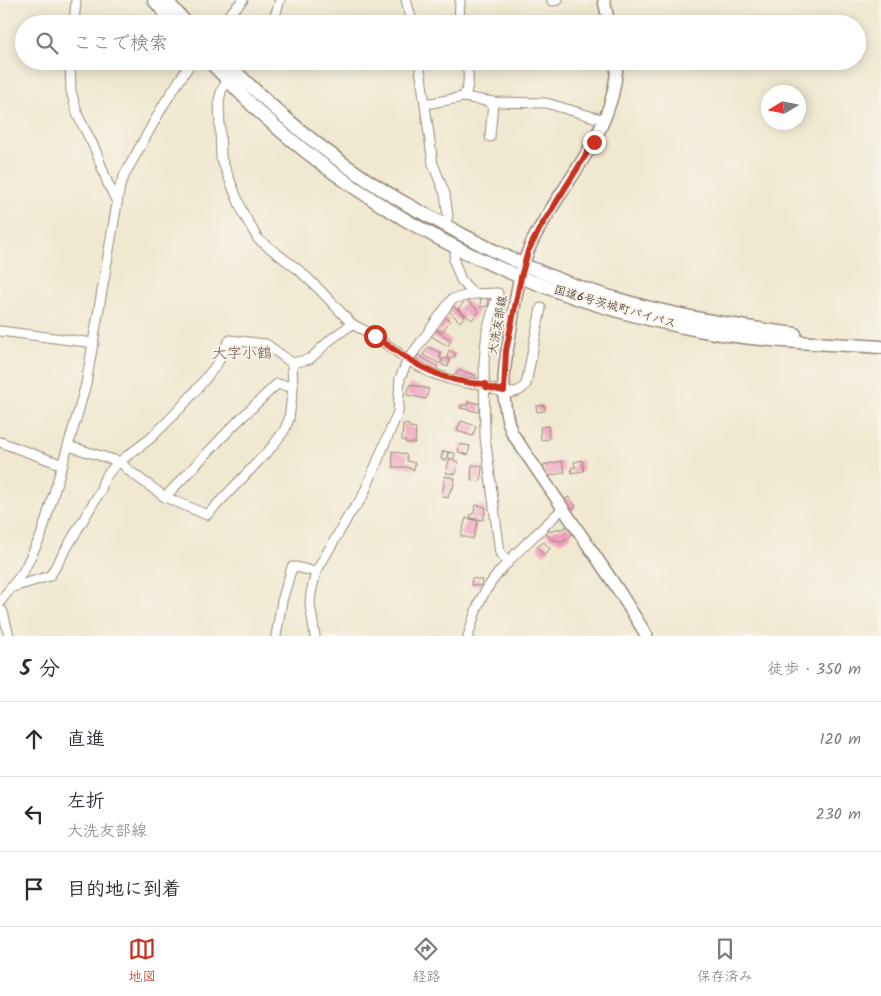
<!DOCTYPE html>
<html lang="ja">
<head>
<meta charset="utf-8">
<style>
	body { margin:0; font-family:Kalam,"Klee One",sans-serif; background:#f7f7f7; color:#2b2b33 }
	.compass { position:absolute; left:761px; top:85px; width:45px; height:45px; border-radius:50%; background:#fff; box-shadow:0 2px 12px #0003; rotate:260deg }
	.stop { position:absolute; width:15px; height:15px; margin:-11px; border:4px solid #c8321e; border-radius:50%; background:#fff }
	.stop.end { background:#c8321e; border-color:#fff; box-shadow:0 1px 5px #0008 }
	.list { margin:0; padding:0; list-style:none }
	h2 { display:flex; justify-content:space-between; align-items:center; height:65px; margin:0; padding:0 20px; font-size:21px }
	h2 small { font-size:16px; font-weight:400; color:#7c7c81 }
	.list li { display:grid; grid-template-columns:32px 1fr auto; gap:15px; align-items:center; box-sizing:border-box; height:75px; padding:0 20px; border-top:1px solid #e1e1e2 }
	.list b { display:block; font-size:19px; white-space:nowrap }
	.list p { margin:0; font-size:16px; white-space:nowrap; color:#7c7c81 }
	.list em { font-size:16px; font-style:normal; color:#7c7c81 }
	.icon { flex:none; width:28px; height:28px; fill:none; stroke:currentColor; stroke-width:2; stroke-linecap:round; stroke-linejoin:round }
	.map { position:relative; flex:none; width:881px; height:636px; overflow:hidden }
	.search { position:absolute; background:#fff; box-shadow:0 2px 12px #0003; left:15px; right:15px; top:15px; height:55px; display:flex; align-items:center; gap:12px; box-sizing:border-box; padding:0 18px; border-radius:28px; color:#7c7c81; font-size:19px }
	.sheet { height:290px; background:#fff }
	nav { display:flex; justify-content:space-around; align-items:center; box-sizing:border-box; height:70px; border-top:1px solid #e1e1e2; background:#fff; font-size:14px; color:#7c7c81 }
	nav a { display:grid; justify-items:center; gap:2px }
	nav .on { color:#c8321e }
	.map>svg:first-child { display:block }
</style>
</head>
<body>
<div class="map">
<svg width="881" height="636" viewBox="0 0 881 636">
	<rect width="100%" height="100%" fill="#f7f3e8"/>
	<filter id="ink" filterUnits="userSpaceOnUse"><feTurbulence type="fractalNoise" baseFrequency=".02" numOctaves="2"/><feDisplacementMap in="SourceGraphic" scale="10" xChannelSelector="R" yChannelSelector="G"/><feConvolveMatrix kernelMatrix="1 2 1 2 8 2 1 2 1" color-interpolation-filters="sRGB"/></filter>
	<filter id="wash" filterUnits="userSpaceOnUse"><feTurbulence type="fractalNoise" baseFrequency=".0096" numOctaves="4" result="noise"/><feDisplacementMap in="SourceGraphic" scale="20" xChannelSelector="R" yChannelSelector="G"/><feGaussianBlur stdDeviation="1.12" result="paint"/><feColorMatrix in="noise" values="0 0 0 0 0 0 0 0 0 0 0 0 0 0 0 0 0 1.4 0 .05"/><feComposite in="paint" operator="in"/></filter>
	<g filter="url(#wash)">
		<rect width="100%" height="100%" fill="#f0e8d0"/>
		<g id="blocks">
			<g fill="#ef9ebc">
				<polygon points="488,297 488,306 481,307 480,298"/>
				<polygon points="466,300 479,311 472,320 458,309"/>
				<polygon points="452,305 465,316 460,322 448,310"/>
				<polygon points="444,317 450,321 442,332 436,328"/>
				<polygon points="435,330 451,340 448,346 431,336"/>
				<polygon points="428,347 441,353 440,358 442,359 440,364 423,355"/>
				<polygon points="449,350 456,354 454,358 452,357 451,359 447,357"/>
				<polygon points="418,355 438,367 435,371 414,361"/>
				<polygon points="444,358 450,360 448,367 442,365"/>
				<polygon points="459,370 476,375 475,381 455,376"/>
				<polygon points="410,384 429,389 426,399 407,395"/>
				<polygon points="468,401 480,404 480,412 460,408 461,405 468,405"/>
				<polygon points="544,405 545,411 537,412 536,406"/>
				<polygon points="461,421 476,426 473,436 457,431"/>
				<polygon points="403,424 409,425 409,427 416,428 415,443 406,443 406,441 402,440"/>
				<polygon points="548,426 549,439 541,440 540,427"/>
				<polygon points="460,444 470,446 468,455 458,452"/>
				<polygon points="392,451 405,454 407,456 407,461 415,463 414,470 406,467 393,467"/>
				<polygon points="443,451 448,452 446,461 441,459"/>
				<polygon points="449,452 455,453 454,459 448,458"/>
				<polygon points="449,460 458,461 456,474 446,473"/>
				<polygon points="582,460 584,471 572,473 571,468 575,467 574,462"/>
				<polygon points="562,461 565,472 546,477 543,465"/>
				<polygon points="472,465 482,466 481,481 471,480"/>
				<polygon points="445,476 455,478 453,489 451,488 448,498 442,496"/>
				<polygon points="569,497 576,506 574,508 574,509 570,511 563,500"/>
				<polygon points="476,505 486,507 483,520 470,518 471,514 473,514"/>
				<polygon points="466,518 478,521 473,539 461,536"/>
				<polygon points="565,527 568,527 572,534 570,535 571,537 560,543 559,541 551,539 546,534 549,530 550,532 559,528 560,530"/>
				<polygon points="544,542 550,549 543,555 537,547"/>
				<polygon points="472,578 482,580 481,586 471,585"/>
			</g>
		</g>
	</g>
	<g filter="url(#ink)">
		<use href="#blocks" fill-opacity="0" stroke="#968977" stroke-width="1"/>
		<g fill="none" stroke-linecap="round" stroke-linejoin="round">
			<defs>
				<g id="minor">
					<polyline points="406,0 413,24"/>
					<polyline points="552,1 558,0"/>
					<polyline points="74,24 76,0"/>
					<polyline points="220,24 243,0"/>
					<polyline points="270,24 275,16 280,0"/>
					<polyline points="459,24 460,0"/>
					<polyline points="70,61 71,91 78,116 95,149 108,184 117,202"/>
					<polyline points="243,61 222,89 219,100 221,158 243,213 258,239 300,271 321,291 352,324 375,336 408,360 431,373 449,379 466,383 485,384"/>
					<polyline points="419,61 433,164 445,194 448,216 445,225"/>
					<path d="M463 97C470 87 469 73 466 61"/>
					<polyline points="426,104 463,97 493,102 546,103 604,120"/>
					<polyline points="490,137 493,102"/>
					<polyline points="456,248 454,261 461,280 474,294"/>
					<polyline points="0,331 94,343"/>
					<path d="M486 387C501 391 516 399 526 384L541 308"/>
					<polyline points="0,442 63,465"/>
					<polyline points="68,446 121,462 128,470 165,497 207,515 271,448 284,431 289,419 293,387 292,363"/>
					<polyline points="165,497 237,422 277,384 293,387"/>
					<path d="M13 587 50 576 101 490C103 467 137 451 153 436 176 414 198 389 217 364 222 356 224 347 230 340L266 344 292 363 310 359 330 340 352 324"/>
					<polyline points="0,602 23,572 41,536 77,416 86,384 120,186 125,174 164,104 192,61"/>
					<polyline points="0,609 3,612 9,636"/>
					<polyline points="276,636 282,601 292,567 296,567 316,572"/>
					<polyline points="315,636 310,604 311,593 316,572 349,515 362,498 398,412 400,378 408,360 452,299 474,294 498,293 487,330 484,362 485,437 500,553 508,563"/>
					<path d="M468 636C472 624 475 611 481 599 498 565 536 536 562 509"/>
				</g>
				<g id="major">
					<polyline points="604,0 609,24"/>
					<path d="M617 61C616 133 561 183 531 244 518 272 514 310 509 340 503 370 500 404 512 433L617 588 647 636"/>
				</g>
				<g id="highway">
					<polyline points="154,0 174,24"/>
					<polyline points="166,0 187,24"/>
					<path d="M209 61C225 77 241 94 257 110 381 224 539 301 704 331 763 342 822 343 881 347"/>
					<path d="M225 61C279 116 341 167 408 205 426 215 444 224 461 234 510 260 561 283 614 298 673 316 734 326 795 334"/>
				</g>
			</defs>
			<use href="#minor" stroke="#968977" stroke-width="11"/>
			<use href="#major" stroke="#968977" stroke-width="14"/>
			<use href="#highway" stroke="#968977" stroke-width="15"/>
			<use href="#minor" stroke="#fff" stroke-width="9"/>
			<use href="#major" stroke="#fff" stroke-width="11"/>
			<use href="#highway" stroke="#fff" stroke-width="12"/>
		</g>
	</g>
	<g fill="none" stroke-linecap="round" stroke-linejoin="round" filter="url(#ink)">
		<path stroke="#c8321e" stroke-width="6" d="M375 336C409 361 442 384 486 384V387L504 391 506 351 521 277 528 251 540 228 594 142"/>
	</g>
	<g text-anchor="middle" dominant-baseline="central" stroke-width="4" stroke-linejoin="round" paint-order="stroke">
		<g font-size="12" fill="#3b2a1e" stroke="#f7f3e8">
			<text transform="translate(615 307) rotate(16)">国道6号茨城町バイパス</text>
			<text transform="translate(498 325) rotate(-80)">大洗友部線</text>
		</g>
		<g font-size="15" fill="#7a5355" stroke="#f7f3e8">
			<text x="242" y="354">大字小鶴</text>
		</g>
	</g>
</svg>
<svg class="compass" viewBox="-18 -18 36 36"><path d="M0-13l5 13h-10z" fill="#e53935"/><path d="M0 13l5-13h-10z" fill="#7c7c81"/></svg>
<div class="stop" style="left:375px;top:336px"></div>
<div class="stop end" style="left:594px;top:142px"></div>
<div class="search"><svg class="icon" aria-label="search" viewBox="0 0 24 24"><circle cx="10" cy="10" r="6"/><path d="M15 15l6 6"/></svg>ここで検索</div>
</div>
<section class="sheet">
<h2>5 分<small>徒歩 · 350 m</small></h2>
<ul class="list">
<li><svg class="icon" aria-label="ahead" viewBox="0 0 24 24"><path d="M12 20V5M6 11l6-6 6 6"/></svg><div><b>直進</b></div><em>120 m</em></li>
<li><svg class="icon" aria-label="left" viewBox="0 0 24 24"><path d="M17 20v-9H6M10 6l-5 5 5 5"/></svg><div><b>左折</b><p>大洗友部線</p></div><em>230 m</em></li>
<li><svg class="icon" aria-label="arrive" viewBox="0 0 24 24"><path d="M6 21V4h12l-3 4 3 4H6"/></svg><div><b>目的地に到着</b></div></li>
</ul>
</section>
<nav>
<a class="on"><svg class="icon" aria-label="map" viewBox="0 0 24 24"><path d="M3 6l6-2 6 2 6-2v14l-6 2-6-2-6 2zM9 4v14M15 6v14"/></svg>地図</a>
<a><svg class="icon" aria-label="directions" viewBox="0 0 24 24"><path d="M12 3l9 9-9 9-9-9zM9 14v-3h6M13 9l2 2-2 2"/></svg>経路</a>
<a><svg class="icon" aria-label="saved" viewBox="0 0 24 24"><path d="M7 4h10v16l-5-4-5 4z"/></svg>保存済み</a>
</nav>
</body>
</html>
